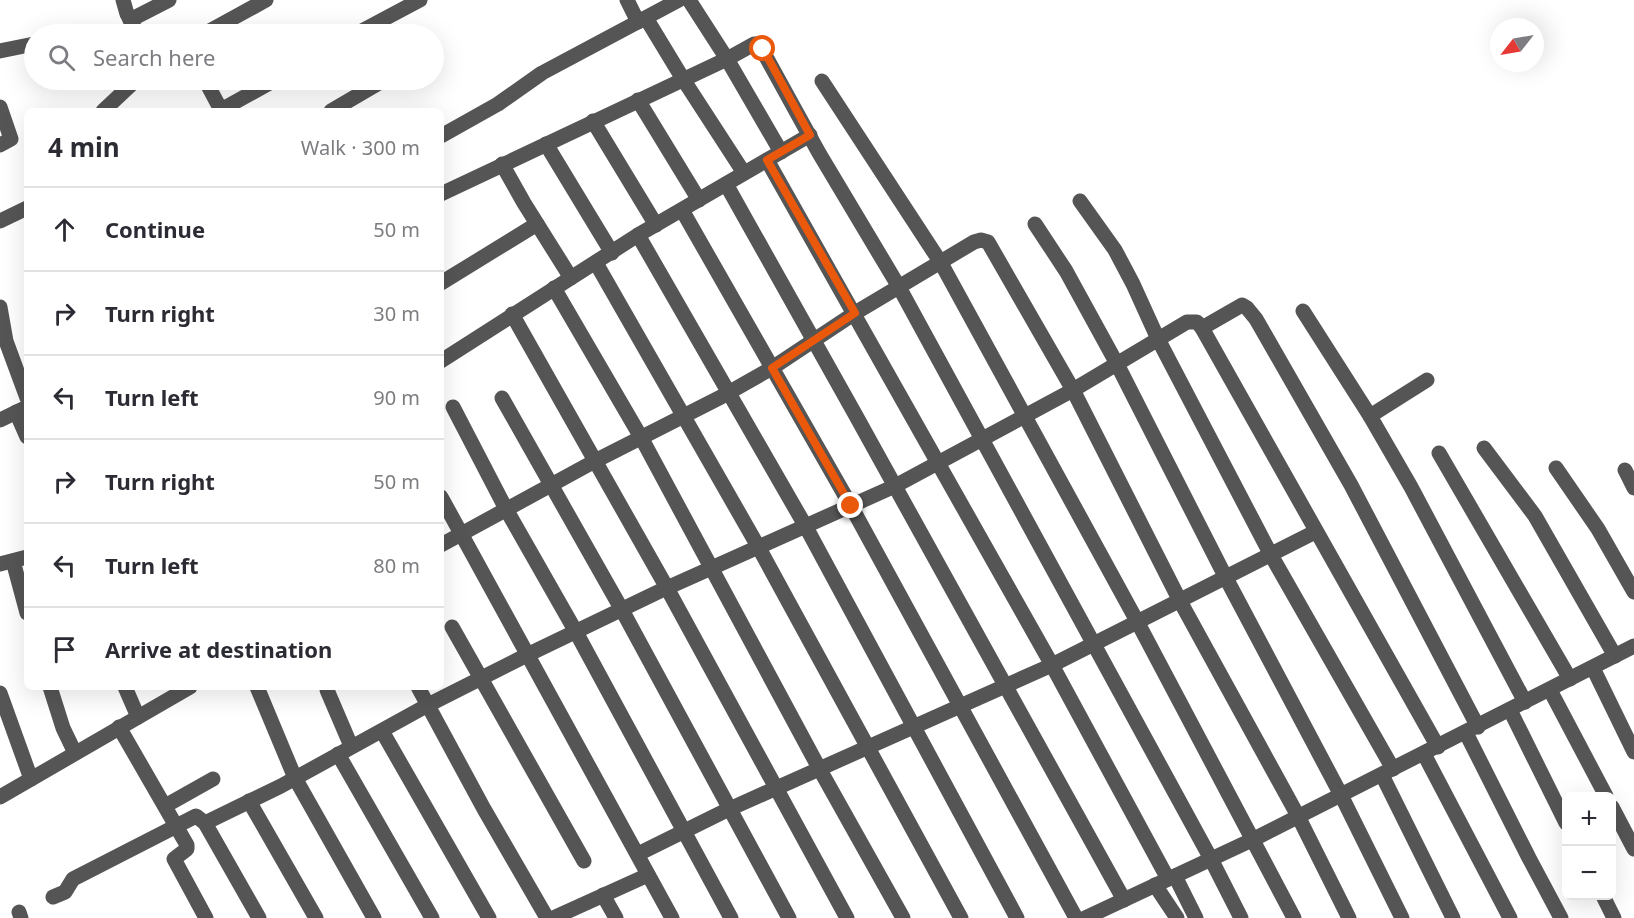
<!DOCTYPE html>
<html lang="en">
<head>
<meta charset="utf-8">
<style>
	body { margin:0; font-family:"Noto Sans",sans-serif; background:#f7f7f7; color:#2b2b33 }
	.controls { position:absolute; right:18px; bottom:18px; display:grid; overflow:hidden; border-radius:9px; box-shadow:0 6px 24px #0002 }
	.controls button { width:54px; height:54px; display:grid; place-items:center; padding:0; border:0; border-bottom:2px solid #e1e1e2; background:#fff; color:#2b2b33; font:30px sans-serif }
	.compass { position:absolute; left:1490px; top:18px; width:54px; height:54px; border-radius:50%; background:#fff; box-shadow:0 6px 24px #0002; rotate:239deg }
	.stop { position:absolute; width:18px; height:18px; margin:-14px; border:4px solid #ea580c; border-radius:50%; background:#fff }
	.stop.end { background:#ea580c; border-color:#fff; box-shadow:0 2px 6px #0008 }
	.list { margin:0; padding:0; list-style:none }
	h2 { display:flex; justify-content:space-between; align-items:center; height:78px; margin:0; padding:0 24px; font-size:26px }
	h2 small { font-size:20px; font-weight:400; color:#7c7c81 }
	.list li { display:grid; grid-template-columns:39px 1fr auto; gap:18px; align-items:center; box-sizing:border-box; height:84px; padding:0 24px; border-top:2px solid #e1e1e2 }
	.list b { display:block; font-size:22px; white-space:nowrap }
	.list em { font-size:20px; font-style:normal; color:#7c7c81 }
	.icon { flex:none; width:33px; height:33px; fill:none; stroke:currentColor; stroke-width:2; stroke-linecap:round; stroke-linejoin:round }
	.map { position:relative; flex:none; width:1634px; height:918px; overflow:hidden }
	.search { position:absolute; background:#fff; box-shadow:0 6px 24px #0002; left:24px; top:24px; width:420px; height:66px; display:flex; align-items:center; gap:15px; box-sizing:border-box; padding:0 21px; border-radius:33px; color:#7c7c81; font-size:22px }
	.panel { position:absolute; background:#fff; box-shadow:0 6px 24px #0002; left:24px; top:108px; width:420px; height:582px; border-radius:9px }
	.map>svg:first-child { display:block }
</style>
</head>
<body>
<div class="map">
<svg width="1634" height="918" viewBox="0 0 1634 918">
	<rect width="100%" height="100%" fill="#fff"/>
	<g fill="none" stroke-linecap="round" stroke-linejoin="round">
		<g stroke="#555" stroke-width="15">
			<polyline points="123,0 127,14 138,34"/>
			<polyline points="627,0 638,22"/>
			<polyline points="689,0 727,59 781,152"/>
			<polyline points="646,18 683,79 744,173"/>
			<polyline points="130,20 169,0"/>
			<polyline points="204,34 266,0"/>
			<polyline points="356,34 420,0"/>
			<polyline points="0,51 34,44"/>
			<polyline points="205,80 221,110"/>
			<polyline points="822,81 941,263 1138,623 1294,918"/>
			<polyline points="638,100 699,200"/>
			<polyline points="0,107 11,139 0,145"/>
			<polyline points="103,111 136,80"/>
			<polyline points="219,111 275,80"/>
			<polyline points="331,111 384,80"/>
			<polyline points="593,121 656,225"/>
			<polyline points="441,136 498,104 542,73 679,0"/>
			<polyline points="546,144 612,253"/>
			<polyline points="767,160 1052,665 1168,879"/>
			<polyline points="502,164 524,203 571,278"/>
			<polyline points="726,184 855,414 1124,900"/>
			<polyline points="441,194 727,59 754,44 759,44 819,153 899,287 1211,859 1241,918"/>
			<polyline points="1080,201 1115,250 1133,284 1158,339 1271,555 1393,769"/>
			<polyline points="682,210 851,506 1076,918"/>
			<polyline points="0,221 27,208"/>
			<polyline points="1035,224 1066,271 1117,364 1226,578 1341,795 1402,918"/>
			<polyline points="638,235 806,527 1017,918"/>
			<polyline points="596,263 759,548 961,918"/>
			<polyline points="441,283 537,224"/>
			<polyline points="554,288 642,439 819,768 903,918"/>
			<polyline points="0,307 6,341 27,398"/>
			<polyline points="1303,311 1370,416 1411,487 1525,702"/>
			<polyline points="512,314 667,588 847,918"/>
			<polyline points="1202,328 1242,305 1247,308 1256,319 1351,485 1478,727"/>
			<polyline points="441,361 638,235 810,135"/>
			<polyline points="502,398 622,610 789,918"/>
			<polyline points="453,407 506,509 576,632 731,918"/>
			<polyline points="16,412 27,437"/>
			<polyline points="1370,416 1427,380"/>
			<polyline points="0,420 27,407"/>
			<polyline points="1484,448 1535,516 1615,656"/>
			<polyline points="1439,453 1570,679"/>
			<polyline points="1556,468 1598,529 1634,592"/>
			<polyline points="1625,470 1634,488"/>
			<polyline points="441,497 672,918"/>
			<polyline points="441,545 595,461 721,397 772,368 855,313 974,242 981,240 988,242 1073,390 1180,601 1298,816 1349,918"/>
			<polyline points="13,561 27,613"/>
			<polyline points="0,564 27,557"/>
			<polyline points="452,627 584,861"/>
			<polyline points="1593,668 1634,752"/>
			<polyline points="50,687 63,728 75,753"/>
			<polyline points="125,687 138,717"/>
			<polyline points="257,687 295,778 374,918"/>
			<polyline points="418,687 484,809 547,918"/>
			<polyline points="327,690 351,746"/>
			<polyline points="1550,690 1606,796"/>
			<polyline points="0,693 31,779"/>
			<polyline points="1510,710 1566,823"/>
			<polyline points="119,727 187,845 187,849 174,859 206,918"/>
			<polyline points="382,731 489,918"/>
			<polyline points="1466,733 1529,858 1561,918"/>
			<polyline points="338,754 432,918"/>
			<polyline points="1424,754 1510,918"/>
			<polyline points="1382,775 1453,918"/>
			<polyline points="0,797 190,687"/>
			<polyline points="249,801 316,918"/>
			<polyline points="165,806 213,779"/>
			<polyline points="1612,807 1634,849"/>
			<polyline points="205,823 281,786 428,705 527,655 660,591 895,486 1073,390 1187,322 1197,322 1202,328 1438,747"/>
			<polyline points="638,854 725,811 1052,665 1315,532"/>
			<polyline points="1175,876 1196,918"/>
			<polyline points="1155,885 1177,918"/>
			<polyline points="603,895 616,918"/>
			<polyline points="1603,896 1614,918"/>
			<polyline points="53,897 65,892 73,879 196,816 205,823 259,918"/>
			<polyline points="19,912 21,918"/>
			<polyline points="553,918 648,875"/>
			<polyline points="1085,918 1254,839 1634,646"/>
		</g>
	</g>
	<g fill="none" stroke-linecap="round" stroke-linejoin="round">
		<polyline stroke="#ea580c" stroke-width="8" points="763,49 810,135 767,160 855,313 772,368 851,506"/>
	</g>
</svg>
<div class="controls">
<button>+</button>
<button>−</button>
</div>
<svg class="compass" viewBox="-18 -18 36 36"><path d="M0-13l5 13h-10z" fill="#e53935"/><path d="M0 13l5-13h-10z" fill="#7c7c81"/></svg>
<div class="stop" style="left:763px;top:49px"></div>
<div class="stop end" style="left:851px;top:506px"></div>
<div class="search"><svg class="icon" aria-label="search" viewBox="0 0 24 24"><circle cx="10" cy="10" r="6"/><path d="M15 15l6 6"/></svg>Search here</div>
<section class="panel">
<h2>4 min<small>Walk · 300 m</small></h2>
<ul class="list">
<li><svg class="icon" aria-label="ahead" viewBox="0 0 24 24"><path d="M12 20V5M6 11l6-6 6 6"/></svg><div><b>Continue</b></div><em>50 m</em></li>
<li><svg class="icon" aria-label="right" viewBox="0 0 24 24"><path d="M7 20v-9h11M14 6l5 5-5 5"/></svg><div><b>Turn right</b></div><em>30 m</em></li>
<li><svg class="icon" aria-label="left" viewBox="0 0 24 24"><path d="M17 20v-9H6M10 6l-5 5 5 5"/></svg><div><b>Turn left</b></div><em>90 m</em></li>
<li><svg class="icon" aria-label="right" viewBox="0 0 24 24"><path d="M7 20v-9h11M14 6l5 5-5 5"/></svg><div><b>Turn right</b></div><em>50 m</em></li>
<li><svg class="icon" aria-label="left" viewBox="0 0 24 24"><path d="M17 20v-9H6M10 6l-5 5 5 5"/></svg><div><b>Turn left</b></div><em>80 m</em></li>
<li><svg class="icon" aria-label="arrive" viewBox="0 0 24 24"><path d="M6 21V4h12l-3 4 3 4H6"/></svg><div><b>Arrive at destination</b></div></li>
</ul>
</section>
</div>
</body>
</html>
